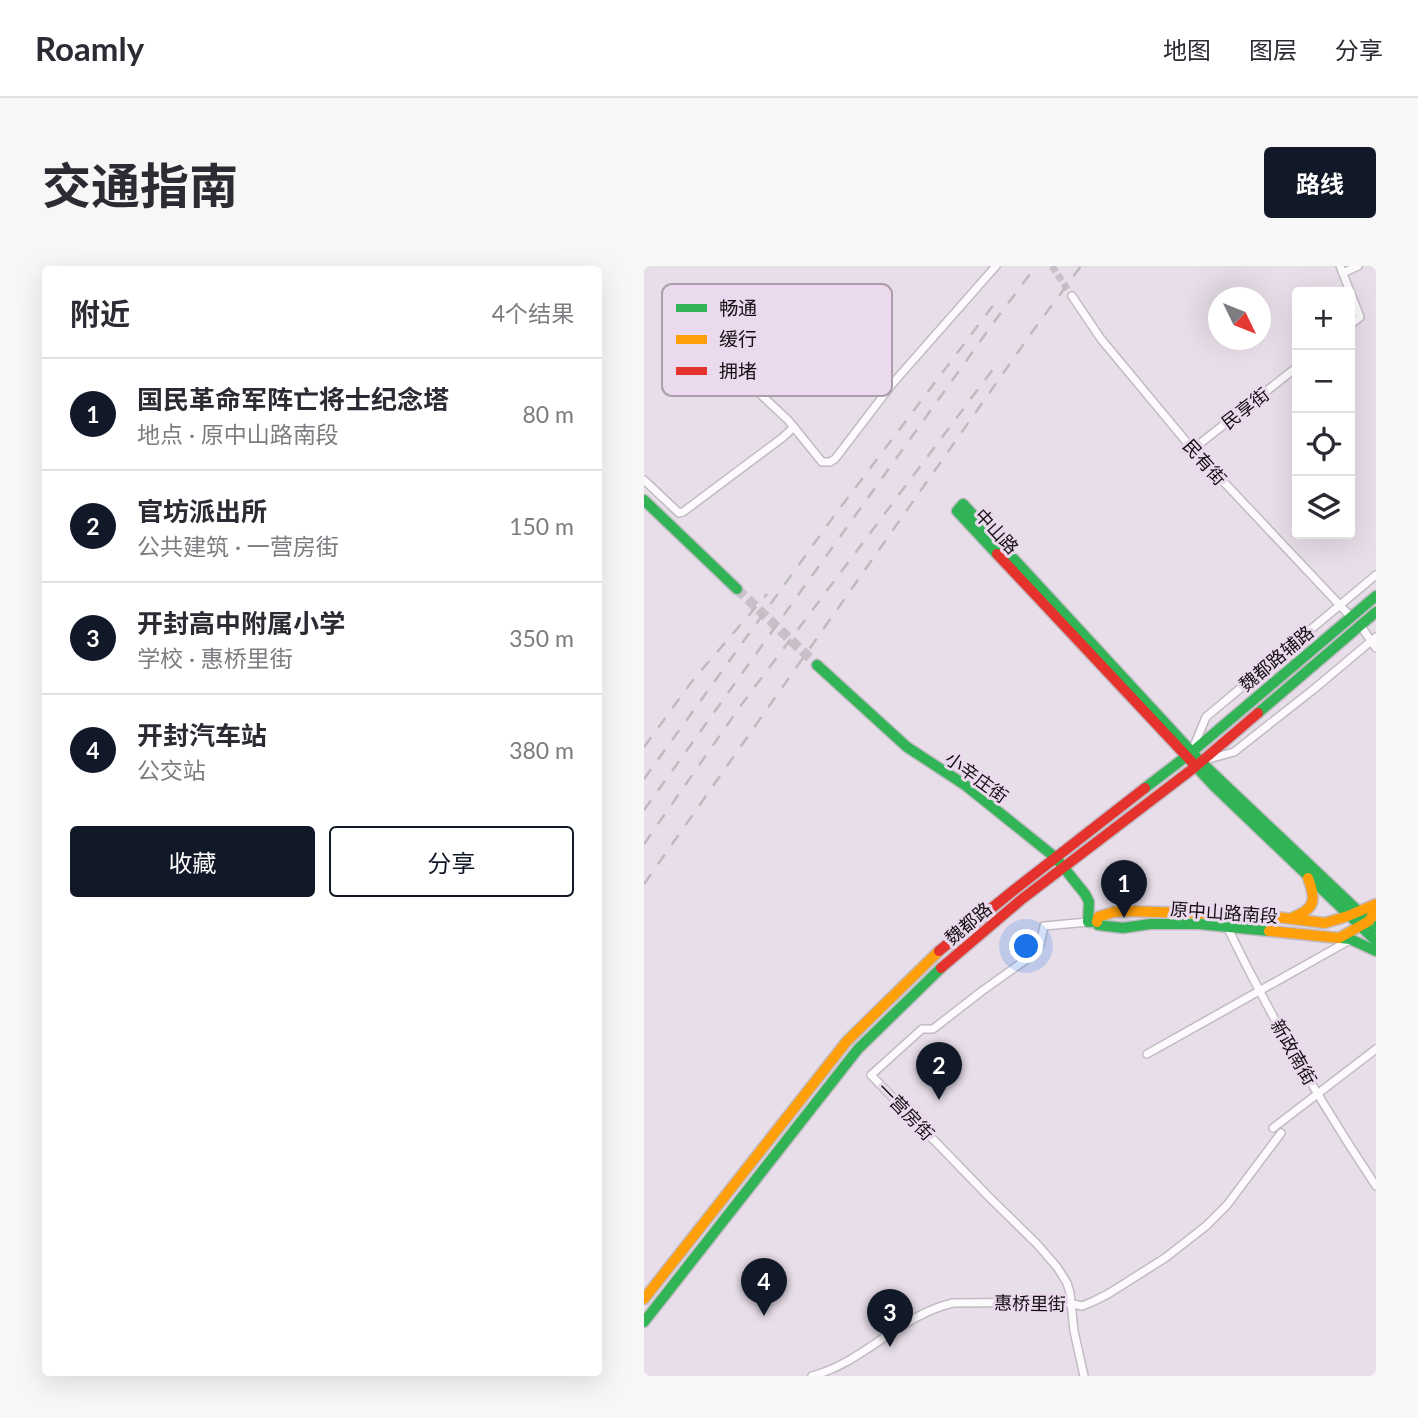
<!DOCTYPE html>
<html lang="zh">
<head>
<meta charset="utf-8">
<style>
	body { margin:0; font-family:Lato,"Noto Sans SC",sans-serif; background:#f7f7f7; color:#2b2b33 }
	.controls { position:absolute; right:21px; top:21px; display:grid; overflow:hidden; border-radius:7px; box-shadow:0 7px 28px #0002 }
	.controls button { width:63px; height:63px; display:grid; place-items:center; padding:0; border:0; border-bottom:2px solid #e1e1e2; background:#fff; color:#2b2b33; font:35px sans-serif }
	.compass { position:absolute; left:564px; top:21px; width:63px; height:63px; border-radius:50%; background:#fff; box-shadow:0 7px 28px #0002; rotate:133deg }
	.you { position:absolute; left:383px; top:681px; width:24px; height:24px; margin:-18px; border:5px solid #fff; border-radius:50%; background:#1a73e8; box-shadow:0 0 0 10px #1a73e833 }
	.badge { display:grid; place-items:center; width:46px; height:46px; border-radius:50%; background:#111827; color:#fff; font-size:23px; font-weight:700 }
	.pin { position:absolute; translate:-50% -58px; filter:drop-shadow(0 2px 4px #0008) }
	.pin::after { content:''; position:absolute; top:37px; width:24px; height:21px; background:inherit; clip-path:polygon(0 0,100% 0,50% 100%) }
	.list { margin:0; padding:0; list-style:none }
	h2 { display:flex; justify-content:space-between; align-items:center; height:91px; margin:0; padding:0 28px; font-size:30px }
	h2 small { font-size:23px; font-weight:400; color:#7c7c81 }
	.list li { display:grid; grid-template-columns:46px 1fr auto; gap:21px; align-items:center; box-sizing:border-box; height:112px; padding:0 28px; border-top:2px solid #e1e1e2 }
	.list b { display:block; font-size:26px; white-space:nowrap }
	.list p { margin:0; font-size:23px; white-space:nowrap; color:#7c7c81 }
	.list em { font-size:23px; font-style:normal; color:#7c7c81 }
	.actions { display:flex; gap:14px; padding:21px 28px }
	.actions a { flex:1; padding:16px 0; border:2px solid #111827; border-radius:7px; text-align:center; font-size:24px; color:#111827 }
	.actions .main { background:#111827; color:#fff }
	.icon { flex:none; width:38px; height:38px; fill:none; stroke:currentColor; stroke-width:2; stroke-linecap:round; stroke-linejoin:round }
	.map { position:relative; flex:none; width:732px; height:1110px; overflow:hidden; border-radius:7px }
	header { display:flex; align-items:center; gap:42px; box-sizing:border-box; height:98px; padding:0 35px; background:#fff; border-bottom:2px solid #e1e1e2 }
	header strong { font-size:33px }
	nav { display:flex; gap:38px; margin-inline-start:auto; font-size:24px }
	.intro { display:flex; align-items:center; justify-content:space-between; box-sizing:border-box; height:168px; padding:0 42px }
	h1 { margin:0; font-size:49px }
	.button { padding:18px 32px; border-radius:7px; background:#111827; color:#fff; font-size:24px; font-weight:700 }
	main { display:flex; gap:42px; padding:0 42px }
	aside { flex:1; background:#fff; border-radius:7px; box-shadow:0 7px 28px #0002 }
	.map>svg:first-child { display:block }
</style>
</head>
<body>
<header>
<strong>Roamly</strong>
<nav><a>地图</a><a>图层</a><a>分享</a></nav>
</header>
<div class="intro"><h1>交通指南</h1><a class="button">路线</a></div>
<main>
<aside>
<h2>附近<small>4个结果</small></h2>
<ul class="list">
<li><span class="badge">1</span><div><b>国民革命军阵亡将士纪念塔</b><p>地点 · 原中山路南段</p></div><em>80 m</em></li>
<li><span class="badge">2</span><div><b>官坊派出所</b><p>公共建筑 · 一营房街</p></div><em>150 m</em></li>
<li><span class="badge">3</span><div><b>开封高中附属小学</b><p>学校 · 惠桥里街</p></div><em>350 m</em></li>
<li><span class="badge">4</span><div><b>开封汽车站</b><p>公交站</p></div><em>380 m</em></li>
</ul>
<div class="actions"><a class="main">收藏</a><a>分享</a></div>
</aside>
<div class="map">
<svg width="732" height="1110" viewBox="0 0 732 1110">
	<rect width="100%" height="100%" fill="#e8dee9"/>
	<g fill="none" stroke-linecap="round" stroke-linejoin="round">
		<polyline stroke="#c8bfc9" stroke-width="7" stroke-dasharray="7 3.5" stroke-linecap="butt" points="408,0 428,30"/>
		<polyline stroke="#c8bfc9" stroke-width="10" stroke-dasharray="10 5" stroke-linecap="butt" points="93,323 173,399"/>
		<defs>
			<g id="street">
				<polyline points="696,0 716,51 706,59"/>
				<polyline points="699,7 714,0"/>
				<polyline points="428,30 457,73 545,179 707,351"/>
				<polyline points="113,125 144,154 178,196 186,196 191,193 249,117 352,0"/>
				<polyline points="549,183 653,101"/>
				<polyline points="0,214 35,247 39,246 138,172 150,161"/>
				<polyline points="716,359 732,382"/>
				<polyline points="548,485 562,451 732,309"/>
				<polyline points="561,494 590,486 670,423 732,371"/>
				<path d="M576 646C621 741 674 833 732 920"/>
				<polyline points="503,788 706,674"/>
				<polyline points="629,862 732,783"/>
				<path d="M168 1110C221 1096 256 1049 309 1037L420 1036 438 1040 448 1036 464 1028 521 992 562 960 583 939 637 867"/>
				<polyline points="440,1110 430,1065 426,1027 423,1017 413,1001 392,977 345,931 227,809 278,763 289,763 338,725 390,688 396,679 400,660 444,656"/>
			</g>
			<g id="fast">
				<polyline points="0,234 93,323"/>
				<polyline points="353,288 313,245 319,238 557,496 732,662"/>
				<polyline points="173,399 263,481 321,519 412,592 441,628 445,636 444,656 453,656 454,659 479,662 506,658 555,658 625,665"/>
				<polyline points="614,447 732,346"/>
				<polyline points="547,495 571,521 732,675"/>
				<polyline points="501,522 548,486 732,330"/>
				<polyline points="696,672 706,673 732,685"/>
				<polyline points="0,1056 214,783 297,702"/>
			</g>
			<g id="slow">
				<path d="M650 651C672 642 672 633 664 612"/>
				<polyline points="453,656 454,651 470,646 483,645 624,650 681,657 704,650 732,638"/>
				<polyline points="625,665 695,672 725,655 732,644"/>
				<polyline points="0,1033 203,775 295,685"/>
			</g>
			<g id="jam">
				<polyline points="353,288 547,495"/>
				<polyline points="295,685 370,624 501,522"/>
				<polyline points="297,702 378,633 551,501 614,447"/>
			</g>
		</defs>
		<use href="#street" stroke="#c2bbc3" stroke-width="10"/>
		<use href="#fast" stroke="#c2bbc3" stroke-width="13"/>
		<use href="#slow" stroke="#c2bbc3" stroke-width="13"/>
		<use href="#jam" stroke="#c2bbc3" stroke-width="13"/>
		<use href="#street" stroke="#fcfafc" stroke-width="7"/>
		<use href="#fast" stroke="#30b455" stroke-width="10"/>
		<use href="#slow" stroke="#ff9f0a" stroke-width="10"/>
		<use href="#jam" stroke="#e5322d" stroke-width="10"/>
		<g stroke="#bebabe" stroke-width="2.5" stroke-dasharray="12 12" stroke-linecap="butt">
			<polyline points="0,481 49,414 123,328"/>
			<polyline points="0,513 190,250 351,37"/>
			<polyline points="0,544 350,56 392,0"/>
			<polyline points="0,578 95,442 353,98"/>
			<polyline points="0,618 391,62 437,0"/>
		</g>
	</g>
	<g text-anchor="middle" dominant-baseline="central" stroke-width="6" stroke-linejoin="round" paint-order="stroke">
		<g font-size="18" fill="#150f15" stroke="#ebdaed">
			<text transform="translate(601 142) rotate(-38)">民享街</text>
			<text transform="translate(561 196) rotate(48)">民有街</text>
			<text transform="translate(353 265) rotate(47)">中山路</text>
			<text transform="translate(632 392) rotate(-40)">魏都路辅路</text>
			<text transform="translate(333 511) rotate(36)">小辛庄街</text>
			<text transform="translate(580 646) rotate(4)">原中山路南段</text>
			<text transform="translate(324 657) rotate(-40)">魏都路</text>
			<text transform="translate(650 786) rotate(60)">新政南街</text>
			<text transform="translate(262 845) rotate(46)">一营房街</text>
			<text transform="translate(386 1037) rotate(1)">惠桥里街</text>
		</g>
	</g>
	<rect x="18" y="18" width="230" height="112" rx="10" fill="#ebdaed" stroke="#ab9dac" stroke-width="2"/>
	<rect x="32" y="38" width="31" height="8" fill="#30b455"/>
	<rect x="32" y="69" width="31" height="9" fill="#ff9f0a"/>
	<rect x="32" y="101" width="31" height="8" fill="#e5322d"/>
	<g font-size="19" fill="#150f15">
		<text x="75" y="49">畅通</text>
		<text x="75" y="80">缓行</text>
		<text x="75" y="112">拥堵</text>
	</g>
</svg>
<div class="controls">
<button>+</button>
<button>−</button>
<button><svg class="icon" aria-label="locate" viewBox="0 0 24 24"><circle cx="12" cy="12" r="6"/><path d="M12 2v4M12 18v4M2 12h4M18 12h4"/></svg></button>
<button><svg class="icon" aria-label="layers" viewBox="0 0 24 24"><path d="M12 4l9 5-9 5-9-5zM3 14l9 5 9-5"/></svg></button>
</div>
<svg class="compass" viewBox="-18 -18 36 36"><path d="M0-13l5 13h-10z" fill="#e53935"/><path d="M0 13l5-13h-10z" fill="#7c7c81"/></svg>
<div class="you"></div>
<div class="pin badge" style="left:480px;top:652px">1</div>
<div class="pin badge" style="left:295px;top:834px">2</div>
<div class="pin badge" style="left:246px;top:1081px">3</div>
<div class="pin badge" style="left:120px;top:1050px">4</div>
</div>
</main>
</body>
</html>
